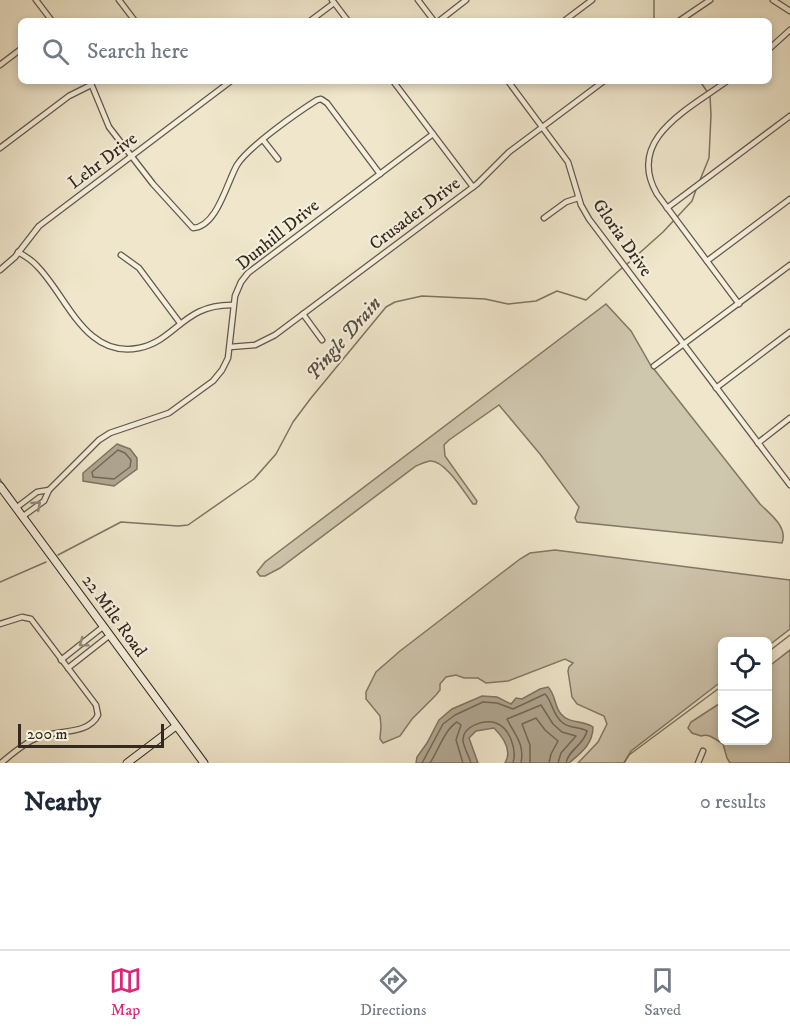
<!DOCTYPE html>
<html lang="en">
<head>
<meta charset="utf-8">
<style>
	body { margin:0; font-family:"IM FELL DW Pica",serif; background:#f2f2f3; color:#1f2937 }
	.controls { position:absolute; right:18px; bottom:18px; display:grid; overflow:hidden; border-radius:9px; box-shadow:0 3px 9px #0003 }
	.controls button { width:54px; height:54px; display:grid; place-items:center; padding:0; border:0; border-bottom:2px solid #e0e1e3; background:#fff; color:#1f2937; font:30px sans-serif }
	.scale { position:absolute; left:18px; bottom:15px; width:146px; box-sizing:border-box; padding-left:6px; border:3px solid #33291f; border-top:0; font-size:16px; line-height:21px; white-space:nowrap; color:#33291f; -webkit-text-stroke:4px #f5efdd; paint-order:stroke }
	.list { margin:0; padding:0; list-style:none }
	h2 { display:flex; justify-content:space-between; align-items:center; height:78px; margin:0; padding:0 24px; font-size:26px }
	h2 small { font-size:20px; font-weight:400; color:#747a83 }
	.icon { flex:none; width:33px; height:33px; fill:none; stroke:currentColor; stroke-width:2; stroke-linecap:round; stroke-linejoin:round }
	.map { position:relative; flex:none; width:790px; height:763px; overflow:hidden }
	.search { position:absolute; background:#fff; box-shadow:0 3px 9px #0003; left:18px; right:18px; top:18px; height:66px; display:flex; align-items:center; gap:15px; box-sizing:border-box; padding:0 21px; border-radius:9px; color:#747a83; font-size:22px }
	.sheet { height:186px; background:#fff }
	nav { display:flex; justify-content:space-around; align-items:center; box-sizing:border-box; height:84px; border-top:2px solid #e0e1e3; background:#fff; font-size:16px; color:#747a83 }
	nav a { display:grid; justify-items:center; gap:3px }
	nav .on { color:#db2777 }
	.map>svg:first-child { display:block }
</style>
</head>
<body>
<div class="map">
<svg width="790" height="763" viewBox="0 0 790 763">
	<rect width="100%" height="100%" fill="#efe6cb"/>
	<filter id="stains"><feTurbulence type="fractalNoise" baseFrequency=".00333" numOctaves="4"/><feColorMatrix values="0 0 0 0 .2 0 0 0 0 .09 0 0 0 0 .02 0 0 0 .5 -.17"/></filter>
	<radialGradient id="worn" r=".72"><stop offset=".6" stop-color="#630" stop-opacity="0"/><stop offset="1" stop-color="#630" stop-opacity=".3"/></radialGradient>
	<g fill="#cfc6ae" stroke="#817866" stroke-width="1.5">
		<path d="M606 304 631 331 650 364 760 504C771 515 788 527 782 543L577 522 575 518 579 507 540 454 499 405 449 440 444 445 445 456 477 501 476 504H473C464 492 445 460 430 461 425 462 421 464 416 466L280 568 265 576H260L257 572 265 562Z"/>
		<polygon points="555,550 790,580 790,629 768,646 768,642 722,642 722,681 631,751 624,763 578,763 598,742 607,724 604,716 577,704 572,697 568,671 569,667 573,663 565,659 508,681 486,683 478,678 464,678 456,675 446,677 440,684 440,690 436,695 412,719 400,736 383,743 380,739 381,726 380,716 366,699 366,692 376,672 400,651 520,559 530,553"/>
		<path d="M790 650V763H730L727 758 723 744C716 740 710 733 701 736L692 733 688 728 691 722 722 702V740H768V667Z"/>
	</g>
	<g fill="#afa691" stroke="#7d7463" stroke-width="1.5">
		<polygon points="117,444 130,449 137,458 137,469 114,486 83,481 83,473"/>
		<path d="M548 687C556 695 554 706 561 714 569 724 583 720 593 727 593 744 581 753 569 763H505C513 750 503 737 494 728L476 731 469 738 478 763H416L417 757 427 743 439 720 452 709 482 696 497 697 511 704 516 698 522 699 540 689Z"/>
	</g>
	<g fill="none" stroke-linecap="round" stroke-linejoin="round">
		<g stroke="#716858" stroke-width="1.5">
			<polygon points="118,450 125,453 131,460 130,467 114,479 93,477 92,472"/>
			<path d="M422 763 443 724 455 715 483 702 497 703 513 709 545 694C553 702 552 715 563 723 570 729 579 726 587 731 584 745 568 750 566 763"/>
			<path d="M430 763C438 751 445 729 457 722L461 725 456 740 463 763"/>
			<path d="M471 763C469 756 464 748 463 741 462 726 484 719 496 723 510 728 517 750 513 763"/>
			<path d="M521 763C525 743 514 734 507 719L541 705 553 724 562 732 576 736 561 753 558 763"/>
			<polyline points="530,763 530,745 522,724 536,718 545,730 558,741 551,754 549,763"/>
		</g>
		<g stroke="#7d7463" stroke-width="1.5">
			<polyline points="654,0 654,21"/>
			<polyline points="700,180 709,158 711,115 710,96 700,81"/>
			<polyline points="626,265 663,232 692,201 697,187"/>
			<polyline points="0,479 3,485"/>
			<polyline points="58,555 121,522 178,526 188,525 254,479 276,454 293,422 311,398 386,307 395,302 422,296 485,299 508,304 536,301 557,291 586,300 622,268"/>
			<polyline points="0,582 46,562"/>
			<polyline points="768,652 790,635"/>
			<polyline points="624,763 629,755 722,686"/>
		</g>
		<defs>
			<g id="street">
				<polyline points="36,0 52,21"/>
				<polyline points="119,0 135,21"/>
				<polyline points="332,0 348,21"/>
				<polyline points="418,0 434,21"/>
				<polyline points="773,0 790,11"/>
				<polyline points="310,21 334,3"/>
				<polyline points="439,21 466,0"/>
				<polyline points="564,21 592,0"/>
				<polyline points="679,21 710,0"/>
				<polyline points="769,49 790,30"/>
				<polyline points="0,65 21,49"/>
				<path d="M90 81 109 127 153 184 193 228C217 227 227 182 237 165 248 147 298 112 317 100L321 99 327 103 380 174"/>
				<polyline points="393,81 473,187"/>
				<polyline points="508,81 568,162 581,205 589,219 790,485"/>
				<path d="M727 81C689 109 625 139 657 194L739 304"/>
				<polyline points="263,140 278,159"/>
				<polyline points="0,148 69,96 91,85"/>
				<polyline points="667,208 790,116"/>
				<polyline points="544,218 566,202 578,198"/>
				<path d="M18 252C25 256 32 260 37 266 67 296 85 359 139 348 177 340 183 304 233 305"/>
				<polyline points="121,255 139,268 180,323"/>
				<polyline points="707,261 790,199"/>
				<polyline points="0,270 15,257 39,226 231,81"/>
				<polyline points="303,314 322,340"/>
				<polyline points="230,347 255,345 275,335 477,184 509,152 604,81"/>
				<polyline points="654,366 790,265"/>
				<polyline points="716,388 790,332"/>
				<polyline points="758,443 790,418"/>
				<polyline points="16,508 37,492 49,490"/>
				<polyline points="22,517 44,501 49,490 99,440 110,433 169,413 213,381 222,370 228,358 235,296 241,282 248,273 433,134"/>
				<path d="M0 624 22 617 31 619 96 705 98 715C88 736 55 729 37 738 24 743 12 754 1 763"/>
				<polyline points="61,660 104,626"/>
				<polyline points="68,668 110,635"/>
				<polyline points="698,763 703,751"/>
			</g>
			<g id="secondary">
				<polyline points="0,486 204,763"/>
				<polyline points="127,763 176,726"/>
			</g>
		</defs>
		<use href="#street" stroke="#62584a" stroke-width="7"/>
		<use href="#secondary" stroke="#33291f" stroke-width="9"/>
		<use href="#street" stroke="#f5efdd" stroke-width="4.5"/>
		<use href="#secondary" stroke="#f5efdd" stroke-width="7"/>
	</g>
	<defs><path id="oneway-chevron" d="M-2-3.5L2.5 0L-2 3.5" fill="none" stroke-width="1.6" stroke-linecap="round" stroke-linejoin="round" transform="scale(1.5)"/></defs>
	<g stroke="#948c7e">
		<use href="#oneway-chevron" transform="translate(37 505) rotate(-41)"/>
		<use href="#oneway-chevron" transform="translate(83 643) rotate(143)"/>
	</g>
	<g text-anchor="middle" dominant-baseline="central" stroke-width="4.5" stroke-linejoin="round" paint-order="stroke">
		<g font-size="18" fill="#33291f" stroke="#f5efdd">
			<text transform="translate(103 161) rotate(-37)">Lehr Drive</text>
			<text transform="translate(415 214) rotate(-37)">Crusader Drive</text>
			<text transform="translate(278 235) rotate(-39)">Dunhill Drive</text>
			<text transform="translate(622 238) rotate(55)">Gloria Drive</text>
			<text transform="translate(114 616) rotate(54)">22 Mile Road</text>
		</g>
		<g font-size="20" font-style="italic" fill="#584e41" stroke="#f5efdd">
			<text transform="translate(344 339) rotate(-49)">Pingle Drain</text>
		</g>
	</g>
	<rect width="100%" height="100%" filter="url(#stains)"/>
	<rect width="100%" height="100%" fill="url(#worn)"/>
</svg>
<div class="controls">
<button><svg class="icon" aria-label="locate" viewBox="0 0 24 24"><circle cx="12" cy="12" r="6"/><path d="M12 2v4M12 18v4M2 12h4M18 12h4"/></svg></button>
<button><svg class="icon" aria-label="layers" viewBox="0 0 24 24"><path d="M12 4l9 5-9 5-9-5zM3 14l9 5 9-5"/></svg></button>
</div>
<div class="scale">200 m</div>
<div class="search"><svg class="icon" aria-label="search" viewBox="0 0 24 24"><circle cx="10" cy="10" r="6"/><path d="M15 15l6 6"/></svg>Search here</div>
</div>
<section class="sheet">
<h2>Nearby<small>0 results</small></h2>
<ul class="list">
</ul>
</section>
<nav>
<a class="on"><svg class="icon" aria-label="map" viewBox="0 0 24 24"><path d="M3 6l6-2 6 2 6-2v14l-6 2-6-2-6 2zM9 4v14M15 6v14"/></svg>Map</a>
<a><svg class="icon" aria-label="directions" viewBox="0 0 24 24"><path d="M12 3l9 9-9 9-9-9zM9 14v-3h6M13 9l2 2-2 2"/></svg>Directions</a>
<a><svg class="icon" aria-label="saved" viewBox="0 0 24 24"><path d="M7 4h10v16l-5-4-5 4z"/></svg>Saved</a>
</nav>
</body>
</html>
